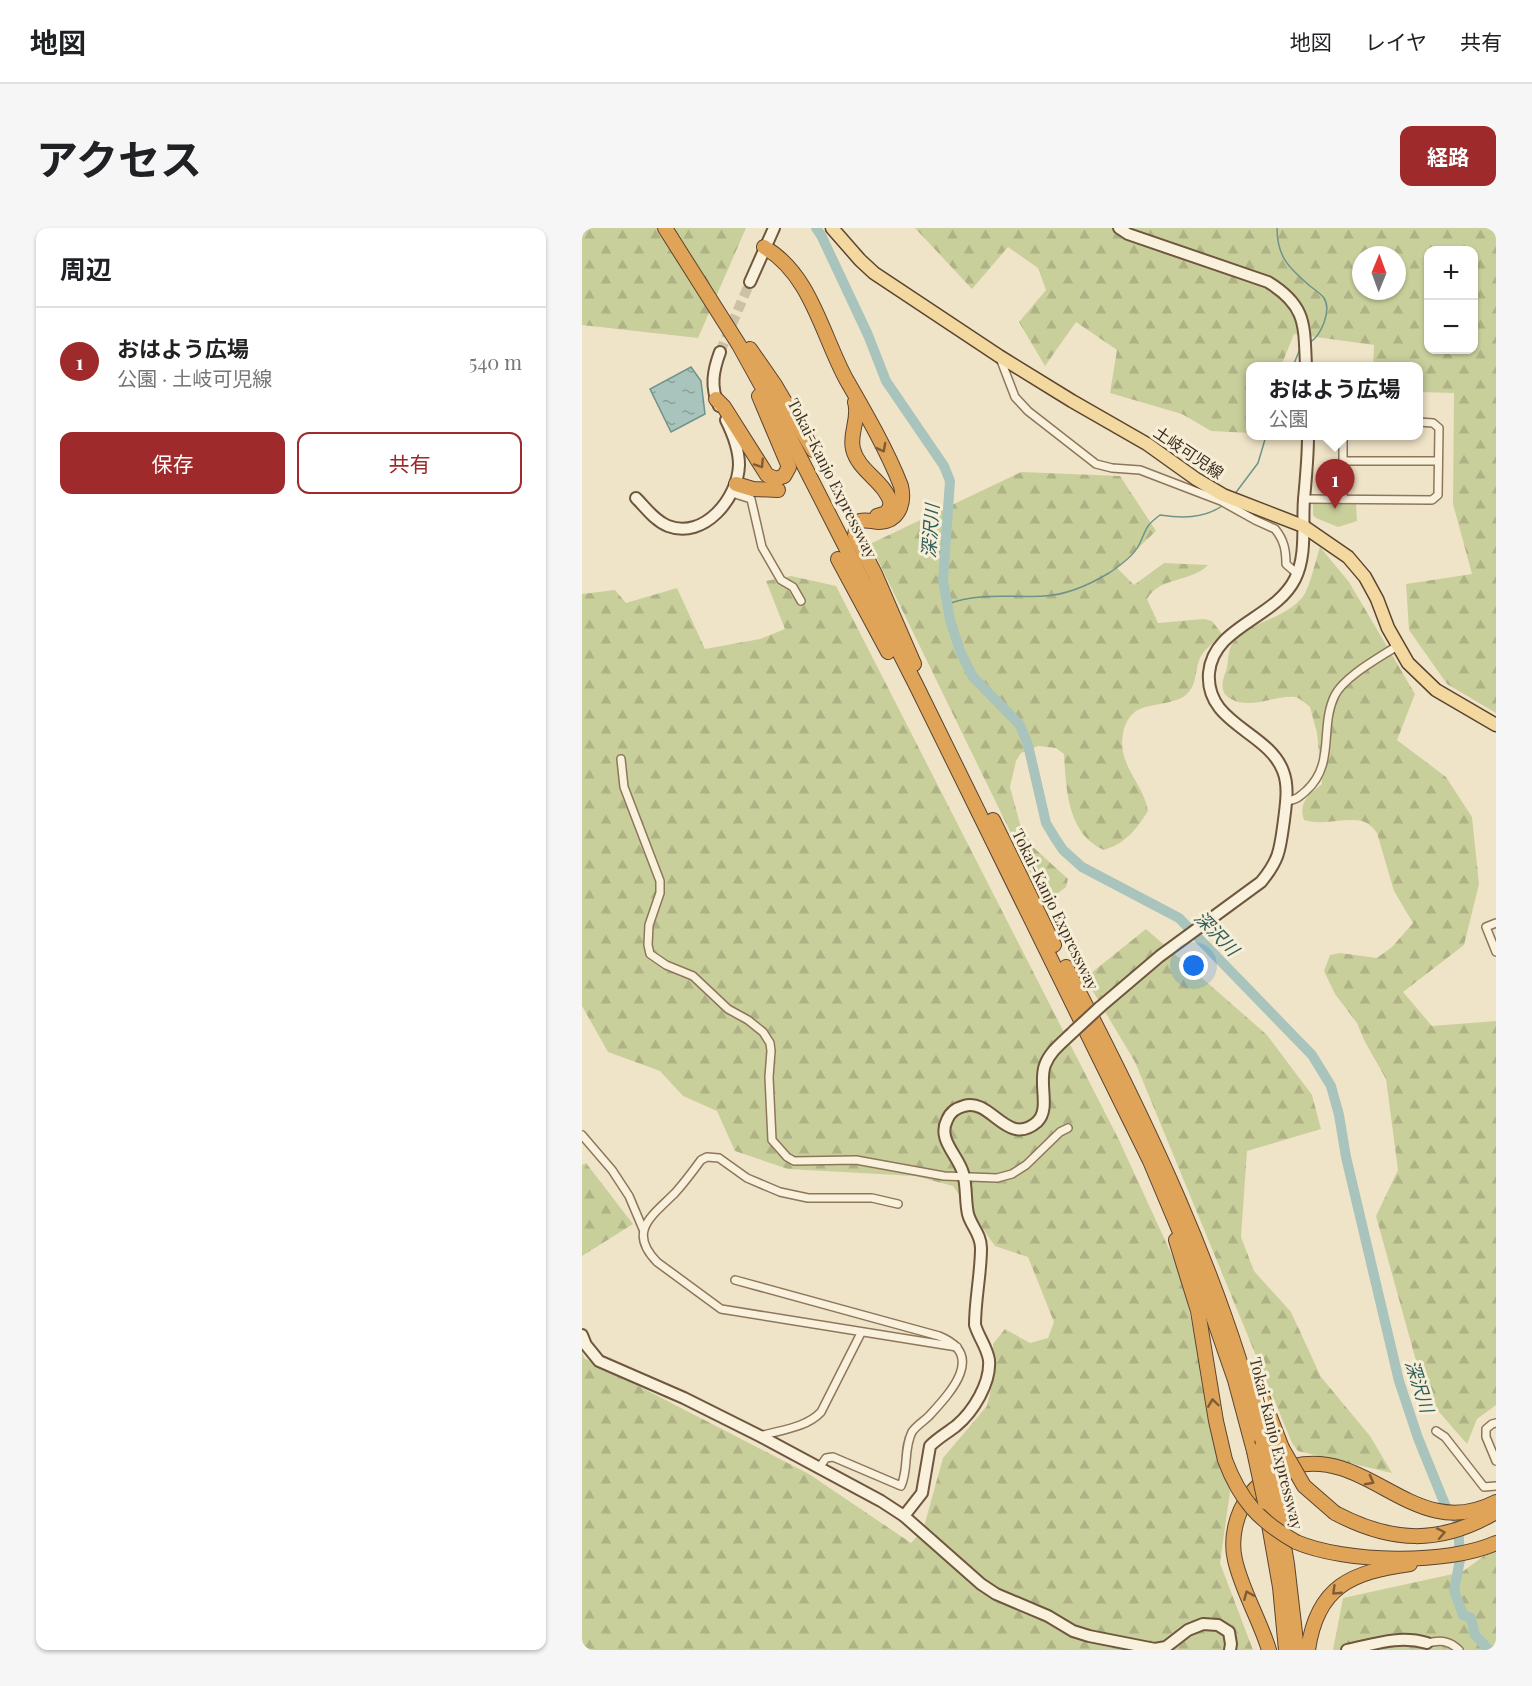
<!DOCTYPE html>
<html lang="ja">
<head>
<meta charset="utf-8">
<style>
	body { margin:0; font-family:"Playfair Display","Noto Sans JP",serif; background:#f6f6f6; color:#202124 }
	.controls { position:absolute; right:18px; top:18px; display:grid; overflow:hidden; border-radius:12px; box-shadow:0 2px 4px #0004 }
	.controls button { width:54px; height:54px; display:grid; place-items:center; padding:0; border:0; border-bottom:2px solid #e0e0e0; background:#fff; color:#202124; font:30px sans-serif }
	.compass { position:absolute; left:770px; top:18px; width:54px; height:54px; border-radius:50%; background:#fff; box-shadow:0 2px 4px #0004; rotate:1deg }
	.you { position:absolute; left:612px; top:738px; width:21px; height:21px; margin:-15px; border:4px solid #fff; border-radius:50%; background:#1a73e8; box-shadow:0 0 0 9px #1a73e833 }
	.badge { display:grid; place-items:center; width:39px; height:39px; border-radius:50%; background:#9e2a2b; color:#fff; font-size:20px; font-weight:700 }
	.pin { position:absolute; translate:-50% -50px; filter:drop-shadow(0 2px 3px #0008) }
	.pin::after { content:''; position:absolute; top:32px; width:21px; height:18px; background:inherit; clip-path:polygon(0 0,100% 0,50% 100%) }
	.popup { position:absolute; left:664px; top:134px; width:177px; height:78px; box-sizing:border-box; display:grid; place-content:center; border-radius:12px; background:#fff; filter:drop-shadow(0 2px 4px #0005); font-size:20px; white-space:nowrap; color:#757577 }
	.popup b { font-size:22px; color:#202124 }
	.popup::after { content:''; position:absolute; left:50%; top:100%; margin-left:-12px; border:12px solid transparent; border-top-color:#fff }
	.list { margin:0; padding:0; list-style:none }
	h2 { display:flex; justify-content:space-between; align-items:center; height:78px; margin:0; padding:0 24px; font-size:26px }
	h2 small { font-size:20px; font-weight:400; color:#757577 }
	.list li { display:grid; grid-template-columns:39px 1fr auto; gap:18px; align-items:center; box-sizing:border-box; height:108px; padding:0 24px; border-top:2px solid #e0e0e0 }
	.list b { display:block; font-size:22px; white-space:nowrap }
	.list p { margin:0; font-size:20px; white-space:nowrap; color:#757577 }
	.list em { font-size:20px; font-style:normal; color:#757577 }
	.actions { display:flex; gap:12px; padding:18px 24px }
	.actions a { flex:1; padding:14px 0; border:2px solid #9e2a2b; border-radius:12px; text-align:center; font-size:21px; color:#9e2a2b }
	.actions .main { background:#9e2a2b; color:#fff }
	.map { position:relative; flex:none; width:914px; height:1422px; overflow:hidden; border-radius:12px }
	header { display:flex; align-items:center; gap:36px; box-sizing:border-box; height:84px; padding:0 30px; background:#fff; border-bottom:2px solid #e0e0e0 }
	header strong { font-size:28px }
	nav { display:flex; gap:33px; margin-inline-start:auto; font-size:21px }
	.intro { display:flex; align-items:center; justify-content:space-between; box-sizing:border-box; height:144px; padding:0 36px }
	h1 { margin:0; font-size:42px }
	.button { padding:15px 27px; border-radius:12px; background:#9e2a2b; color:#fff; font-size:21px; font-weight:700 }
	main { display:flex; gap:36px; padding:0 36px }
	aside { flex:1; background:#fff; border-radius:12px; box-shadow:0 2px 4px #0004 }
	.map>svg:first-child { display:block }
</style>
</head>
<body>
<header>
<strong>地図</strong>
<nav><a>地図</a><a>レイヤ</a><a>共有</a></nav>
</header>
<div class="intro"><h1>アクセス</h1><a class="button">経路</a></div>
<main>
<aside>
<h2>周辺<small></small></h2>
<ul class="list">
<li><span class="badge">1</span><div><b>おはよう広場</b><p>公園 · 土岐可児線</p></div><em>540 m</em></li>
</ul>
<div class="actions"><a class="main">保存</a><a>共有</a></div>
</aside>
<div class="map">
<svg width="914" height="1422" viewBox="0 0 914 1422">
	<defs>
		<pattern id="forest-firs" width="22" height="20" patternUnits="userSpaceOnUse" patternTransform="scale(1.5)"><rect width="22" height="20" fill="#c9cf9b"/><path d="M5 1l3.5 6h-7zM16 11l3.5 6h-7z" fill="#aeb285"/></pattern>
		<pattern id="water-ripples" width="26" height="14" patternUnits="userSpaceOnUse" patternTransform="scale(1.5)"><rect width="26" height="14" fill="#a9c4bc"/><path d="M2 4q2-2 4 0t4 0M15 11q2-2 4 0t4 0" fill="none" stroke="#8ba098"/></pattern>
	</defs>
	<rect width="100%" height="100%" fill="#f0e4c8"/>
	<polygon fill="#c9cf9b" points="731,275 774,275 775,293 756,299 734,290 731,287"/>
	<g fill="url(#forest-firs)" fill-rule="evenodd">
		<polygon points="0,0 164,0 116,110 0,97"/>
		<path d="M333 0H914V485L865 456 827 402 824 356 890 346 871 276 872 165 837 164V138H791L792 117 712 106 699 138H669V205L629 203 600 186 528 165 535 122 494 94 463 138 437 94 464 62 456 40 426 19 390 61ZM846 22H892V122H846ZM779 27H815V63H779Z"/>
		<path d="M439 244 538 248 574 303 535 340 552 357 582 335 626 337C610 354 577 349 565 371L576 395 622 391 630 393 640 406C633 413 622 422 618 430 613 441 615 456 606 465 593 478 569 474 554 483 546 489 542 498 541 506 535 537 562 556 566 583 554 602 544 615 522 622 485 606 484 560 482 526L474 520 456 518 439 525 434 533 428 559 438 596 451 619 486 651 484 659 463 675 288 316Z"/>
		<path d="M738 319 767 354 833 466 815 512 864 549 890 589 897 656 882 717 821 764 850 798 914 793V1177L895 1191 885 1216 844 1169 794 988 816 942 804 851 782 812 775 795 753 766 742 743 748 727 758 725 795 730 810 719 831 695 812 663 795 605C791 600 787 595 780 593 763 589 742 598 722 592 716 574 727 567 740 556L735 505 728 479C724 476 718 470 713 469 692 467 669 482 649 471 637 465 640 453 644 443 647 435 645 424 650 416 662 395 706 391 722 367 728 358 734 331 738 319Z"/>
		<polygon points="209,348 254,358 537,912 599,1047 648,1264 638,1335 671,1422 0,1422 0,1122 2,1130 227,1246 329,1315 341,1302 361,1230 405,1178 412,1148 411,1116 423,1101 448,1115 466,1110 472,1094 446,1029 413,1018 371,958 333,948 206,941 153,923 135,883 101,868 78,843 26,824 0,778 0,366 33,362 44,375 95,360 123,421 178,411 203,401 184,353"/>
		<polygon points="564,701 685,807 730,867 739,901 665,923 659,1009 672,1043 709,1084 739,1149 788,1208 810,1245 716,1223 710,1215 553,834 503,750"/>
		<polygon points="4,935 51,996 0,1028 0,937"/>
		<polygon points="914,1319 914,1422 751,1422 761,1370 880,1344"/>
	</g>
	<polygon fill="url(#water-ripples)" stroke="#6f938a" stroke-width="1.5" points="109,139 119,153 123,186 89,204 68,161"/>
	<g fill="none" stroke-linecap="round" stroke-linejoin="round">
		<g stroke="#6f938a" stroke-width="1.5">
			<path d="M695 0C695 29 707 40 728 58 732 61 739 66 742 70 750 83 739 108 727 115"/>
			<polyline points="711,138 718,121"/>
			<polyline points="652,267 676,235 684,208"/>
			<path d="M366 376C397 364 429 370 462 368 485 367 507 357 527 345 536 339 552 327 557 317 565 301 562 299 578 287 599 290 621 291 640 278"/>
		</g>
		<polyline stroke="#a9c4bc" stroke-width="10" points="234,0 239,7 286,107 304,153 362,238 368,253 361,352 368,392 378,423 391,449 438,497 446,517 464,595 473,610 481,622 500,639 597,690 730,827 749,858 757,887 764,929 817,1153 836,1210 864,1279 876,1293 878,1332 872,1362 881,1387 889,1390 893,1407 907,1422"/>
		<polyline stroke="#ccc0a6" stroke-width="10" stroke-dasharray="10 5" stroke-linecap="butt" points="138,124 168,54"/>
		<defs>
			<g id="street">
				<path d="M418 130 433 169 446 183 514 236 530 240 558 242 639 273 673 292 693 301C702 312 704 322 704 336L712 343H717"/>
				<polyline points="761,208 761,271"/>
				<polyline points="761,233 856,233"/>
				<polyline points="150,265 169,271 180,319 199,352 211,359 219,373"/>
				<polyline points="722,271 850,272 856,267 857,200 851,195 837,194"/>
				<polyline points="39,531 42,559 78,653 78,665 67,697 66,717 68,726 84,737 111,748 146,781 166,792 181,804 188,815 189,823 187,849 190,912 205,929 212,933 274,932 362,948 415,950 430,946 444,937 478,904 486,900"/>
				<path d="M705 573C714 572 717 569 724 563 754 536 737 499 753 467 763 448 797 430 815 418"/>
				<polyline points="914,695 904,699 914,724"/>
				<polyline points="0,907 30,942 47,968 61,1001"/>
				<path d="M316 976 290 970H226L198 964 165 950 137 930 125 929 119 932C111 943 102 955 93 965 70 988 45 1003 75 1034L139 1081 375 1119"/>
				<path d="M153 1052 357 1108C404 1127 369 1164 347 1188 341 1194 335 1197 330 1204 321 1222 327 1240 319 1258L251 1229 244 1230 237 1240"/>
				<polyline points="914,1195 910,1196 904,1201 904,1209 914,1233"/>
				<polyline points="854,1203 863,1209 902,1259 914,1258"/>
				<path d="M178 1208C198 1202 224 1200 239 1184L279 1105"/>
				<path d="M845 1415C858 1412 867 1412 877 1422"/>
			</g>
			<g id="secondary">
				<path d="M537 0 546 6 686 54C725 78 722 97 724 138"/>
				<polyline points="168,54 192,0"/>
				<path d="M137 178C128 159 131 143 138 124"/>
				<path d="M54 270C64 280 73 293 86 298 122 312 156 270 157 237 157 221 151 206 144 192"/>
				<path d="M518 779 578 728 679 654C698 631 698 621 702 592 704 576 707 558 701 543 686 503 623 496 627 445 631 398 693 391 713 351 725 327 720 297 722 271 724 250 726 229 726 208"/>
				<polyline points="0,1107 4,1117 17,1133 102,1170 178,1208 299,1273 322,1288 399,1356 414,1366 466,1388 491,1403 507,1408 573,1421 584,1419 606,1402 621,1396 636,1397 647,1404 649,1416 648,1422"/>
				<path d="M322 1288 340 1265 348 1218C356 1210 365 1205 374 1198 391 1184 409 1155 407 1132 405 1119 397 1110 393 1097 393 1071 399 1046 399 1020 399 1006 389 998 386 986 383 973 385 959 381 945 376 927 355 912 365 892 368 884 374 880 382 878 409 869 425 920 455 894 469 881 456 855 463 837 468 823 481 814 492 803"/>
				<path d="M765 1422C793 1416 817 1407 845 1415"/>
			</g>
			<polyline id="primary" points="250,0 278,32 292,45 417,128 490,173 565,216 614,251 641,267 721,298 766,329 783,349 795,371 806,400 826,435 854,462 914,497"/>
			<g id="highway">
				<polyline points="83,0 157,117 205,204 333,455 568,933 619,1054 653,1152 672,1223"/>
				<path d="M182 19C229 46 240 107 264 151 283 184 305 222 319 258 323 275 317 293 297 294 291 294 285 291 278 293L275 297 273 307 293 346 332 436"/>
				<polyline points="168,121 193,157 231,222"/>
				<polyline points="134,171 142,179 185,247 194,251 202,248 207,239 177,168"/>
				<path d="M273 174C278 191 267 205 271 221 276 243 304 254 309 276L305 285 295 288"/>
				<polyline points="154,256 171,261 196,262"/>
				<polyline points="256,331 306,424"/>
				<polyline points="411,592 472,717"/>
				<path d="M484 739C563 891 638 1045 680 1211"/>
				<polyline points="594,1012 616,1083 634,1193 643,1232"/>
				<polyline points="669,1140 700,1220"/>
				<polyline points="683,1274 698,1359 704,1422"/>
				<polyline points="695,1277 705,1336 715,1422"/>
				<path d="M753 1285C810 1315 858 1317 914 1284"/>
				<path d="M714 1314C763 1335 865 1337 914 1315"/>
				<path d="M687 1422C678 1392 660 1363 653 1332 648 1311 654 1285 667 1268 678 1253 694 1243 712 1238 788 1220 833 1316 914 1274"/>
				<path d="M726 1422C735 1358 770 1344 828 1336"/>
			</g>
		</defs>
		<use href="#street" stroke="#8d765c" stroke-width="10"/>
		<use href="#secondary" stroke="#6f573f" stroke-width="14"/>
		<use href="#primary" stroke="#5b4430" stroke-width="15"/>
		<use href="#highway" stroke="#5b4430" stroke-width="16"/>
		<use href="#street" stroke="#faf1dc" stroke-width="7"/>
		<use href="#secondary" stroke="#faf1dc" stroke-width="10"/>
		<use href="#primary" stroke="#f3d9a0" stroke-width="12"/>
		<use href="#highway" stroke="#e0a458" stroke-width="14"/>
		<defs>
			<polyline id="secondary-bridge" points="492,803 518,779"/>
			<g id="highway-bridge">
				<polyline points="680,1211 695,1277"/>
				<polyline points="700,1220 722,1258 753,1285"/>
				<polyline points="672,1223 683,1274"/>
				<path d="M643 1232C658 1272 677 1293 714 1314"/>
			</g>
		</defs>
		<use href="#secondary-bridge" stroke="#6f573f" stroke-width="14" stroke-linecap="butt"/>
		<use href="#highway-bridge" stroke="#5b4430" stroke-width="16" stroke-linecap="butt"/>
		<use href="#secondary-bridge" stroke="#faf1dc" stroke-width="10"/>
		<use href="#highway-bridge" stroke="#e0a458" stroke-width="14"/>
	</g>
	<defs><path id="oneway-chevron" d="M-2-3.5L2.5 0L-2 3.5" fill="none" stroke-width="1.6" stroke-linecap="round" stroke-linejoin="round" transform="scale(1.5)"/></defs>
	<g stroke="#7e5d36">
		<use href="#oneway-chevron" transform="translate(300 220) rotate(62)"/>
		<use href="#oneway-chevron" transform="translate(178 236) rotate(57)"/>
		<use href="#oneway-chevron" transform="translate(631 1175) rotate(-98)"/>
		<use href="#oneway-chevron" transform="translate(788 1253) rotate(28)"/>
		<use href="#oneway-chevron" transform="translate(859 1305) rotate(-11)"/>
		<use href="#oneway-chevron" transform="translate(754 1363) rotate(136)"/>
		<use href="#oneway-chevron" transform="translate(666 1367) rotate(-113)"/>
	</g>
	<g text-anchor="middle" dominant-baseline="central" stroke-width="6" stroke-linejoin="round" paint-order="stroke">
		<g font-size="16" fill="#3d2e20" stroke="#f7eed8">
			<text transform="translate(607 224) rotate(34)">土岐可児線</text>
			<text transform="translate(251 250) rotate(63)">Tokai-Kanjo Expressway</text>
			<text transform="translate(474 681) rotate(64)">Tokai-Kanjo Expressway</text>
			<text transform="translate(695 1215) rotate(76)">Tokai-Kanjo Expressway</text>
		</g>
		<g font-size="18" font-style="italic" fill="#2f5d5a" stroke="#f7eed8">
			<text transform="translate(348 303) rotate(-86)">深沢川</text>
			<text transform="translate(635 705) rotate(46)">深沢川</text>
			<text transform="translate(838 1158) rotate(72)">深沢川</text>
		</g>
	</g>
</svg>
<div class="controls">
<button>+</button>
<button>−</button>
</div>
<svg class="compass" viewBox="-18 -18 36 36"><path d="M0-13l5 13h-10z" fill="#e53935"/><path d="M0 13l5-13h-10z" fill="#757577"/></svg>
<div class="you"></div>
<div class="pin badge" style="left:753px;top:281px">1</div>
<div class="popup"><b>おはよう広場</b>公園</div>
</div>
</main>
</body>
</html>
